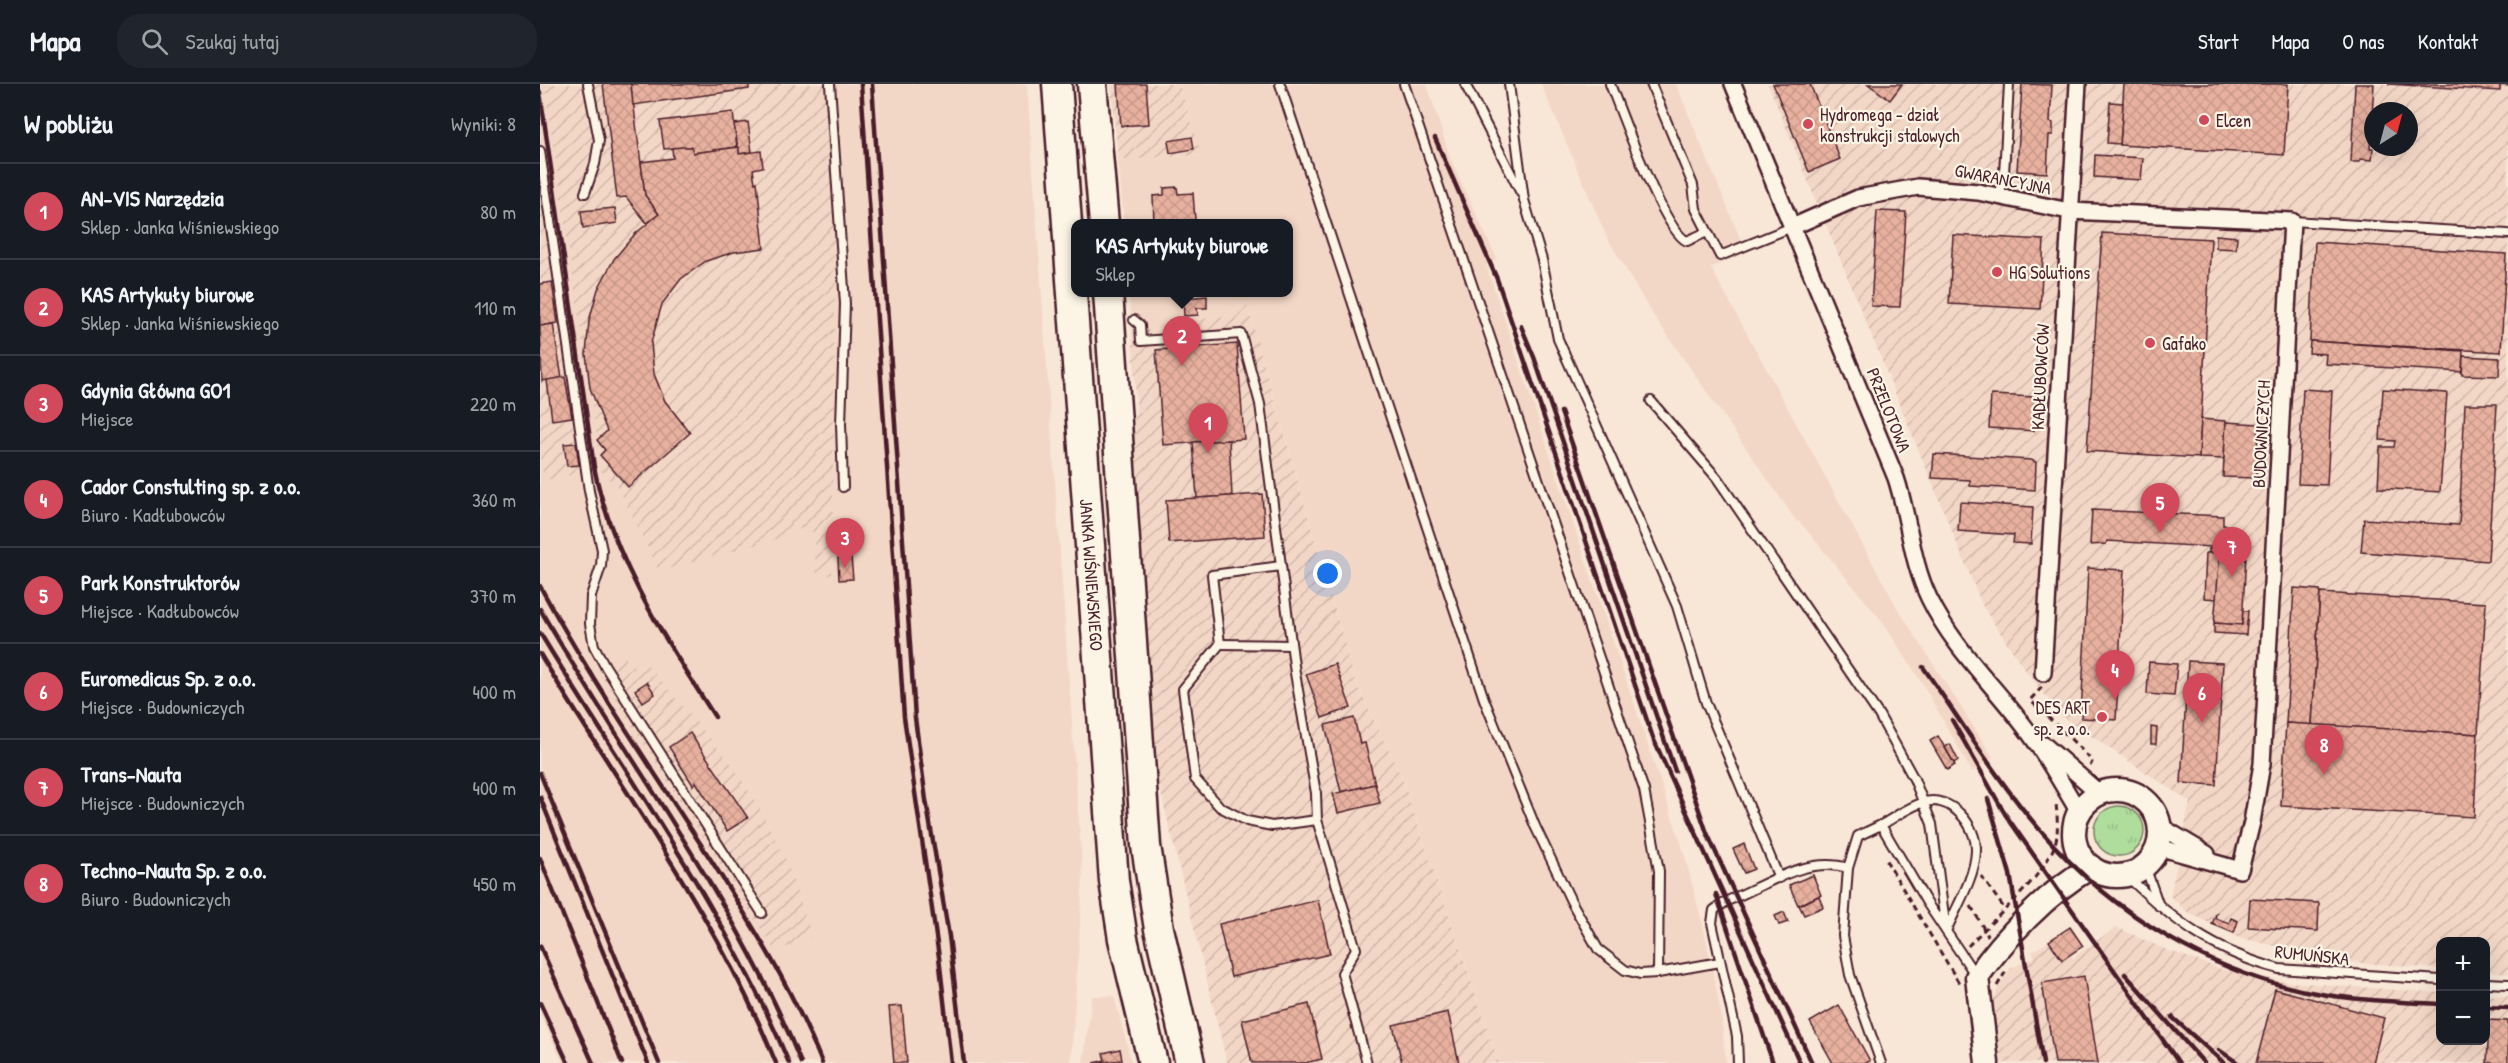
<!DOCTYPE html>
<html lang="pl">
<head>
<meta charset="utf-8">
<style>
	body { margin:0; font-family:"Patrick Hand",sans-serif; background:#20242c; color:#f1f3f6 }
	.controls { position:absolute; right:18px; bottom:18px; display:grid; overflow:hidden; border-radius:12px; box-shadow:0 6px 24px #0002 }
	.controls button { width:54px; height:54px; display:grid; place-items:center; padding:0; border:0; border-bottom:2px solid #363941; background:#171b24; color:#f1f3f6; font:30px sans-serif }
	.compass { position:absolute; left:1824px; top:18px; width:54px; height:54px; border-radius:50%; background:#171b24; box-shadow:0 6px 24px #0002; rotate:36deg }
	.you { position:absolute; left:788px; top:490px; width:21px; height:21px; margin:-15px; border:4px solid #fff; border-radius:50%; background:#1a73e8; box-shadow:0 0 0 9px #1a73e833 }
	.badge { display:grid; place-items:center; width:39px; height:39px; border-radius:50%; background:#d1495b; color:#fff; font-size:20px; font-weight:700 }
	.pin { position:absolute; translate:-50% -50px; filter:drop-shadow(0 2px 3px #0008) }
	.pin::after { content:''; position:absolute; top:32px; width:21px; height:18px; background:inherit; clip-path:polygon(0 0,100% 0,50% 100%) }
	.popup { position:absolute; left:531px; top:135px; width:222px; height:78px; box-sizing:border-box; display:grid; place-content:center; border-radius:12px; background:#171b24; filter:drop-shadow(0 2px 4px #0005); font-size:20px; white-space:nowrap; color:#9ea1a6 }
	.popup b { font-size:22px; color:#f1f3f6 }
	.popup::after { content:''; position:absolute; left:50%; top:100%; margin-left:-12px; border:12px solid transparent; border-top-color:#171b24 }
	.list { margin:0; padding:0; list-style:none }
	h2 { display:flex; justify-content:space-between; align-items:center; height:78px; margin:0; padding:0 24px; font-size:26px }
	h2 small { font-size:20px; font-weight:400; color:#9ea1a6 }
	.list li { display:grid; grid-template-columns:39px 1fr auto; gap:18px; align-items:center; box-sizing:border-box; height:96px; padding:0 24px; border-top:2px solid #363941 }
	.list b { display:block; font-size:22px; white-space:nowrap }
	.list p { margin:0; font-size:20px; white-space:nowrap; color:#9ea1a6 }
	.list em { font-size:20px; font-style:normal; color:#9ea1a6 }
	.icon { flex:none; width:33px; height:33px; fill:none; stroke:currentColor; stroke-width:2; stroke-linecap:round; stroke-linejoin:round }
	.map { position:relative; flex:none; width:1968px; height:979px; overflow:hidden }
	header { display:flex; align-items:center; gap:36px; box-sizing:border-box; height:84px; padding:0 30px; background:#171b24; border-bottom:2px solid #363941 }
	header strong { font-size:28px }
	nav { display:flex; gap:33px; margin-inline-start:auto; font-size:21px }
	.search { width:420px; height:54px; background:#20242c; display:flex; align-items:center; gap:15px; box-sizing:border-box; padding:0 21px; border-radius:24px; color:#9ea1a6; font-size:22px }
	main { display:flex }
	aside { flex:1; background:#171b24 }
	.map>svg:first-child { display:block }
</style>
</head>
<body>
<header>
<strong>Mapa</strong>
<div class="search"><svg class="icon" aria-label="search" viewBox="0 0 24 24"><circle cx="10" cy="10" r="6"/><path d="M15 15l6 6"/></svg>Szukaj tutaj</div>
<nav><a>Start</a><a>Mapa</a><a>O nas</a><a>Kontakt</a></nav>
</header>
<main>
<aside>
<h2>W pobliżu<small>Wyniki: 8</small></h2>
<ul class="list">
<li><span class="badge">1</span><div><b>AN-VIS Narzędzia</b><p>Sklep · Janka Wiśniewskiego</p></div><em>80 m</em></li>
<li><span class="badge">2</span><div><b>KAS Artykuły biurowe</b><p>Sklep · Janka Wiśniewskiego</p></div><em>110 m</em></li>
<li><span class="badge">3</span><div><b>Gdynia Główna GO1</b><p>Miejsce</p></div><em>220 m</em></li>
<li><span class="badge">4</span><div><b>Cador Constulting sp. z o.o.</b><p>Biuro · Kadłubowców</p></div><em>360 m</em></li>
<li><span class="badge">5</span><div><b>Park Konstruktorów</b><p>Miejsce · Kadłubowców</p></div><em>370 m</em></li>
<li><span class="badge">6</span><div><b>Euromedicus Sp. z o.o.</b><p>Miejsce · Budowniczych</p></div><em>400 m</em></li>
<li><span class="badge">7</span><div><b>Trans-Nauta</b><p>Miejsce · Budowniczych</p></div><em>400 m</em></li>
<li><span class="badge">8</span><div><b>Techno-Nauta Sp. z o.o.</b><p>Biuro · Budowniczych</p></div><em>450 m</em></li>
</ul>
</aside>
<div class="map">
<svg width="1968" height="979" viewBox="0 0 1968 979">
	<defs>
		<pattern id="industrial-furrows" width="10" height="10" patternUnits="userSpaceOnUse" patternTransform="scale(1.5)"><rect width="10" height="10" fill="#f3d7c6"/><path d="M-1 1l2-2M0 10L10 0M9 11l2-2" fill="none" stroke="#d2b8aa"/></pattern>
		<pattern id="grass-tufts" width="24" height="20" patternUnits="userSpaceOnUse" patternTransform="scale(1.5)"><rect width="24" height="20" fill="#afdd9c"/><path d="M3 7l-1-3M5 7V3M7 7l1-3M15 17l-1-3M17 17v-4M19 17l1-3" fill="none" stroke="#98bd87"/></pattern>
		<pattern id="building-cross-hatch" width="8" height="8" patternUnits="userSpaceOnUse" patternTransform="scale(1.5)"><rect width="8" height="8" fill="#e8b19f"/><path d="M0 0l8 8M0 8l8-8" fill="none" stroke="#c89889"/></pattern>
	</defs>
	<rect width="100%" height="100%" fill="#f8e7d7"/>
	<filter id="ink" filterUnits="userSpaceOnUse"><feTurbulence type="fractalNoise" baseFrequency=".0167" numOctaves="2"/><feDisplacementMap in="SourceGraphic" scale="12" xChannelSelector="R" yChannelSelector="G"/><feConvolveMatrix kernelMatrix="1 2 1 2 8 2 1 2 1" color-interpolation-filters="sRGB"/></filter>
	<g filter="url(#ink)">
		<g fill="#f3d7c6">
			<polygon points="0,0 487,0 543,795 531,979 23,979 0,930"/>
			<polygon points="639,0 887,0 911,76 957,175 946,180 1143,765 1163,841 1181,928 1186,979 959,979 862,694 816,599 706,217 685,233 622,237 622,245 592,247 589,209 748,208 748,140 584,139 578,76 661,71"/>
			<polygon points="1001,0 1136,0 1206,168 1171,184 1358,525 1453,673 1432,688 1382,599 1341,536 1259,437 1257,438 1109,225 1066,152"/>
			<polygon points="552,912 574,912 592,979 543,979"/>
		</g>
		<g fill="url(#industrial-furrows)" fill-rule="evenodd">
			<polygon points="4,0 286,0 296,150 292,491 277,492 272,443 255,446 255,450 119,487 79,405 73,397 63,393"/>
			<polygon points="571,0 639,0 662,71 578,76"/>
			<path d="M1228 0H1968V890L1946 888V858H1900V885L1809 878 1699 854 1647 828 1630 812 1650 718 1521 632 1483 583 1443 523ZM1833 27H1869V63H1833Z"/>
			<polygon points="0,105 39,389 6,396 0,381"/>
			<polygon points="706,217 816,599 862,694 959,979 687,979 616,689 592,368 596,317 592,248 622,245 622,237 685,233"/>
			<polygon points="82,570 98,587 107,580 191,679 220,725 246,776 272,852 268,856 235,867 58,587"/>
			<polygon points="1530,843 1543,862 1531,870 1533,874 1576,843 1627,866 1684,886 1749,898 1900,909 1900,956 1946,956 1946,911 1968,912 1968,979 1459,979 1451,923 1457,906 1471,884 1495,874 1492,868"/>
		</g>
		<circle fill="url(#grass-tufts)" stroke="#7c7e64" stroke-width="1.5" cx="1579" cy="747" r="25"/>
		<g fill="url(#building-cross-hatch)" stroke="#4a1f2b" stroke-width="1.5">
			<polygon points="63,0 91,0 105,111 119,130 107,139 86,113 77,114"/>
			<polygon points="91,0 209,0 209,5 93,21"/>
			<polygon points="578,0 606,0 609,40 581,42"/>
			<polygon points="1233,0 1270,0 1300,75 1269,88"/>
			<polygon points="1328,0 1362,0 1350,16"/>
			<polygon points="1482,0 1512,1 1510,38 1513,39 1513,51 1509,51 1507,89 1477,87"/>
			<polygon points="1584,0 1748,0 1744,71 1580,61"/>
			<polygon points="1815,0 1834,0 1830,64 1833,64 1832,76 1820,75 1820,78 1811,78"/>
			<polygon points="1848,0 1968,0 1968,2 1960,1 1960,7"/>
			<polygon points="1570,18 1583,19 1580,60 1567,59"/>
			<polygon points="193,28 197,63 153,69 152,63 124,65 120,37"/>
			<polygon points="208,38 212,68 199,70 194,40"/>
			<polygon points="652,53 654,65 630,69 628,57"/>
			<polygon points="142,63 152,63 153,69 199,63 199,70 221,67 223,83 213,85 215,99 217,98 224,164 194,168 166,177 141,195 122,220 111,259 114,290 125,317 150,349 88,403 60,371 65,366 57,356 67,347 50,304 46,270 49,237 58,205 74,175 95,150 119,130 105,111 101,78 133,74 132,64"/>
			<polygon points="1555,71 1603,74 1601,96 1554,93"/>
			<polygon points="637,103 638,110 653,109 655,136 614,139 613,112 624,111 624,104"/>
			<polygon points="75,124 77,139 43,144 41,127"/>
			<polygon points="1337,127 1366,128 1360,223 1331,222"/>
			<polygon points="1562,149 1671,155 1659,374 1547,367"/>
			<polygon points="1413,151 1504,156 1500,225 1409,220"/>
			<polygon points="1676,151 1697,153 1696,165 1676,164"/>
			<polygon points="1775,158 1966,170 1961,268 1770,257"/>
			<polygon points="12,198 18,239 0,242 0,200"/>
			<polygon points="667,212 667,224 657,224 658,231 644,232 643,214"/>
			<polygon points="13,240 22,294 2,297 0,242"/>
			<polygon points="1770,257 1923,267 1922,288 1785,280 1786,270 1769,269"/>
			<polygon points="697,260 704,355 623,361 616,266"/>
			<polygon points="1923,272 1960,274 1959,292 1922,291"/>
			<polygon points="25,293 32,333 12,336 7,296"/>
			<polygon points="1763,305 1792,307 1787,401 1758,400"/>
			<polygon points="1843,305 1907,309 1900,408 1838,404 1840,363 1854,363 1855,357 1840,356"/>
			<polygon points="1451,311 1496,313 1494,347 1449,344"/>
			<polygon points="1925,320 1957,320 1948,477 1821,468 1824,435 1919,441"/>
			<polygon points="1661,335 1686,337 1684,375 1659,374"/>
			<polygon points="1686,338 1719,340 1716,394 1683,393"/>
			<polygon points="689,356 692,412 657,414 653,358"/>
			<polygon points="36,359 39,381 27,382 24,360"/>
			<polygon points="1394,370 1491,376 1496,378 1495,406 1430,402 1430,396 1392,394"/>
			<polygon points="722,410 725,452 629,459 626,416"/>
			<polygon points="1420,418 1493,423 1491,460 1473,459 1474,451 1418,447"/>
			<polygon points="1552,426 1683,432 1683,441 1691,442 1690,464 1567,457 1566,460 1550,461"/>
			<polygon points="1681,463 1690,464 1689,470 1669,469 1669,465"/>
			<polygon points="1666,469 1680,469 1677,515 1664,514"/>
			<polygon points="1680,469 1706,471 1702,541 1674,539"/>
			<polygon points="311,473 313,495 299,496 298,474"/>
			<polygon points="1548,484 1584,486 1576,636 1541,634"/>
			<polygon points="1754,504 1780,506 1772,641 1746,639"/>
			<polygon points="1780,509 1946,519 1938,650 1772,641"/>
			<polygon points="1703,527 1708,527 1706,551 1674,549 1674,539 1702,541"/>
			<polygon points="1648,577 1683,579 1676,701 1641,699"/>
			<polygon points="1609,578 1637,580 1634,612 1607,610"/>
			<polygon points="795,580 811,624 782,634 766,590"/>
			<polygon points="107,598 115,610 103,618 95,606"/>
			<polygon points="814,634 820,660 825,659 835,700 801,708 785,641"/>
			<polygon points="1746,639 1938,650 1934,733 1741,722"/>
			<polygon points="1611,643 1617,644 1616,660 1611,660"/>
			<polygon points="150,649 208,734 187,747 156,698 153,701 129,663"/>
			<polygon points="1398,652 1415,681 1407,686 1390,657"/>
			<polygon points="1410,660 1418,676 1414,679 1405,663"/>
			<polygon points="835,700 840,719 798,729 793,710"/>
			<polygon points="1204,760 1214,785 1204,789 1193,765"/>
			<polygon points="1273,791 1281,811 1258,821 1249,801"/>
			<polygon points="1279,812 1283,823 1264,831 1259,821"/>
			<polygon points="1710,815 1779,819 1778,847 1708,843"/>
			<polygon points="778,816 790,870 691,893 679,840"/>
			<polygon points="1244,828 1248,838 1239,841 1235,832"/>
			<polygon points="1677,828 1675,834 1689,839 1691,834 1698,837 1694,849 1672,840"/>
			<polygon points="1530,843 1543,862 1522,876 1509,857"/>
			<polygon points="1544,892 1558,979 1515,979 1502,899"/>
			<polygon points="1735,905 1844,934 1833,979 1716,979"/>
			<polygon points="769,920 782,975 765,979 712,979 702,936"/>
			<polygon points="1299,921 1330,977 1326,979 1293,979 1270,938"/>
			<polygon points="362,922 367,979 354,979 349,923"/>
			<polygon points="908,928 919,979 862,979 853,941"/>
			<polygon points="1949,936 1968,937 1968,979 1947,979"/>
			<polygon points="580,965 582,976 554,979 565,976 563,969"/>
		</g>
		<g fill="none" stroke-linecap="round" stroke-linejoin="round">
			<defs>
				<g id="lane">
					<polyline points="290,0 305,220 301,340 303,403"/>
					<polyline points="740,0 944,615 995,742 1031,817 1058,865 1085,886 1100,890 1118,889"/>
					<polyline points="864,0 1104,706 1119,787 1118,889 1180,878"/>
					<polyline points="925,0 981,109"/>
					<polyline points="969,0 984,116 1002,176 1018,255 1137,522 1166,619 1239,794"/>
					<path d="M1070 0C1081 28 1124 148 1147 157L1167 148"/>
					<polyline points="1111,0 1153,101 1156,125 1180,172 1252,143"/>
					<polyline points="0,67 49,407 62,466 61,482 51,512 50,540 54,562 65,582 222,829"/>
					<polyline points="45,109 55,80 59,56 48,0"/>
					<polyline points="1459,112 1464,90 1469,0"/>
					<polyline points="1752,137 1968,150"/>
					<polyline points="594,236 600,241 601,257 701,250 720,320 755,589 776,709 777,736 816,865 802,889 827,979"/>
					<polyline points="1111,317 1177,394 1339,631 1374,695 1392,740 1406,847"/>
					<polyline points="741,482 672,491 680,560 643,605 655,695 680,723 707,737 732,742 777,736"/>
					<polyline points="680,560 751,561"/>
					<polyline points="1605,782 1619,822"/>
					<polyline points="1308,784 1318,752 1341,741"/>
					<path d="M1586 791C1635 838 1672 867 1739 885L1900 896"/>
					<path d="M1407 845C1417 822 1435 793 1436 767 1437 741 1410 709 1382 719 1368 723 1354 734 1341 741L1387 819 1436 892"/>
					<polyline points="1946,899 1968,900"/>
					<path d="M1198 979 1197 952 1172 839 1174 826 1187 817C1225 802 1266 771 1308 784L1303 852 1310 891 1341 979"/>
				</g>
				<g id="street">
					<path d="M1193 0 1356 394C1369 433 1371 477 1389 514 1414 566 1457 604 1490 650 1508 674 1523 702 1539 728"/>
					<polyline points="1252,143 1318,114 1378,103 1438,108 1529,127 1752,137 1722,680 1712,738 1700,786 1618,763"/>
					<polyline points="1503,589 1538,0"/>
					<polyline points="1504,661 1559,709"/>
					<polyline points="1620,742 1667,770"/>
				</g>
				<g id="secondary">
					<circle cx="1577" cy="749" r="43"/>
					<path d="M1447 979 1437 893C1465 853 1508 808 1551 783"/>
				</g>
				<g id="highway">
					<path id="s1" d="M517 0 574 797 583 855 613 979"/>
					<polyline points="552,0 564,140"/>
					<polyline points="568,208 606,762 619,845 650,979"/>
				</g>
			</defs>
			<use href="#lane" stroke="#4a1f2b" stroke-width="12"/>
			<use href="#street" stroke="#4a1f2b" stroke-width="20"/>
			<use href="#secondary" stroke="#4a1f2b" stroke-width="27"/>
			<use href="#highway" stroke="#4a1f2b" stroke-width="33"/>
			<g stroke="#4a1f2b" stroke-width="3" stroke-dasharray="6 4.5" stroke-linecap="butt">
				<path d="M1502 603 1490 616C1500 626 1549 671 1552 678L1550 682"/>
				<polyline points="1349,777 1347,778 1419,899"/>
				<polyline points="1441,792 1464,824"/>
				<polyline points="1431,822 1448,852"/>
				<path d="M1428 862C1453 835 1504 794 1515 760 1519 748 1517 732 1516 719"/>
				<polyline points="1457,902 1466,887"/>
			</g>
			<use href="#lane" stroke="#fcf5e5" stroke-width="8"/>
			<use href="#street" stroke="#fcf5e5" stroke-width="15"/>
			<use href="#secondary" stroke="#fcf5e5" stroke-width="22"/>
			<use href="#highway" stroke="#fcf5e5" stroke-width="28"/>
			<g stroke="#4a1f2b" stroke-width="4.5">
				<polyline points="321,0 364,633 399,873 411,979"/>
				<polyline points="332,0 375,634 386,716 409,852 424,979"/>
				<path d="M0 8 54 383C73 477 124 553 175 633"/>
				<polyline points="895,54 957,195 1113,654 1260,979"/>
				<polyline points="981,242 994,273 1135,687"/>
				<polyline points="1021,328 1167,749 1272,979"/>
				<path d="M0 502C51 596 113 686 171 776 213 842 253 906 282 979"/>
				<path d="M0 525C87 677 196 816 261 979"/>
				<path d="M0 549C86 691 185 825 249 979"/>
				<path d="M0 570C81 705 177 832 236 979"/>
				<path d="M1383 583C1421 637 1457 696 1500 746 1572 830 1676 894 1787 911 1824 917 1863 918 1900 920"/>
				<polyline points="1412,636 1465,730 1639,979"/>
				<polyline points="0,689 119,979"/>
				<polyline points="0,713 108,979"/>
				<polyline points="1448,715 1470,790 1503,979"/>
				<polyline points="0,774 82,979"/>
				<polyline points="1176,810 1233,979"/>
				<polyline points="0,862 53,979"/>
				<polyline points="1585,890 1664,979"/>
				<polyline points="0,919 28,979"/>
				<polyline points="1946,923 1968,924"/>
				<polyline points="1632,933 1684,979"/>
				<polyline points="1679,966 1698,979"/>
			</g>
		</g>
	</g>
	<g fill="#d1495b" stroke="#fcf5e5" stroke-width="2">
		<circle cx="1664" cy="36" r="6"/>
		<circle cx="1268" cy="40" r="6"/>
		<circle cx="1457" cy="188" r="6"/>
		<circle cx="1610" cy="259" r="6"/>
		<circle cx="1562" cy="633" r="6"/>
	</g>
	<g text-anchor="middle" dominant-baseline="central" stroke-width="4.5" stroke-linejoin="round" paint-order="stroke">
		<g font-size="18" fill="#4a1f2b" stroke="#fcf5e5" text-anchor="start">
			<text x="1280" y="30">Hydromega - dział<tspan x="1280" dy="21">konstrukcji stalowych</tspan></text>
			<text x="1676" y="36">Elcen</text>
			<text x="1469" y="188">HG Solutions</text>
			<text x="1622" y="259">Gafako</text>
			<text x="1550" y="623" text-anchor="end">DES ART<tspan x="1550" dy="21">sp. z o.o.</tspan></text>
		</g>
		<g font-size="18" fill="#4a1f2b" stroke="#fcf5e5">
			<text transform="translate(1463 95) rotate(11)">GWARANCYJNA</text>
			<text transform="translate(1500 293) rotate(-87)">KADŁUBOWCÓW</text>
			<text transform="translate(1349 326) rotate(68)">PRZELOTOWA</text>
			<text transform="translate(1721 350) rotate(-87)">BUDOWNICZYCH</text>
			<text stroke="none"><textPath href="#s1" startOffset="492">JANKA WIŚNIEWSKIEGO</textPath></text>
			<text transform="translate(1772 871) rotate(6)">RUMUŃSKA</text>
		</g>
	</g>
</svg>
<div class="controls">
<button>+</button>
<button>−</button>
</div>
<svg class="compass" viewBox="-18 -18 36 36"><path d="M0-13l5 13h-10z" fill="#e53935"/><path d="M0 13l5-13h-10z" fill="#9ea1a6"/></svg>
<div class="you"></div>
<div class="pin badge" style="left:668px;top:369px">1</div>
<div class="pin badge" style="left:642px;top:282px">2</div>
<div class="popup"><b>KAS Artykuły biurowe</b>Sklep</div>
<div class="pin badge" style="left:305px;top:484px">3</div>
<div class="pin badge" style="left:1575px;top:616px">4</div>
<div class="pin badge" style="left:1620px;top:449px">5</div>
<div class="pin badge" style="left:1662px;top:639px">6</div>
<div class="pin badge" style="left:1692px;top:493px">7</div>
<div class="pin badge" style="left:1784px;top:691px">8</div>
</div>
</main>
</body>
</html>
